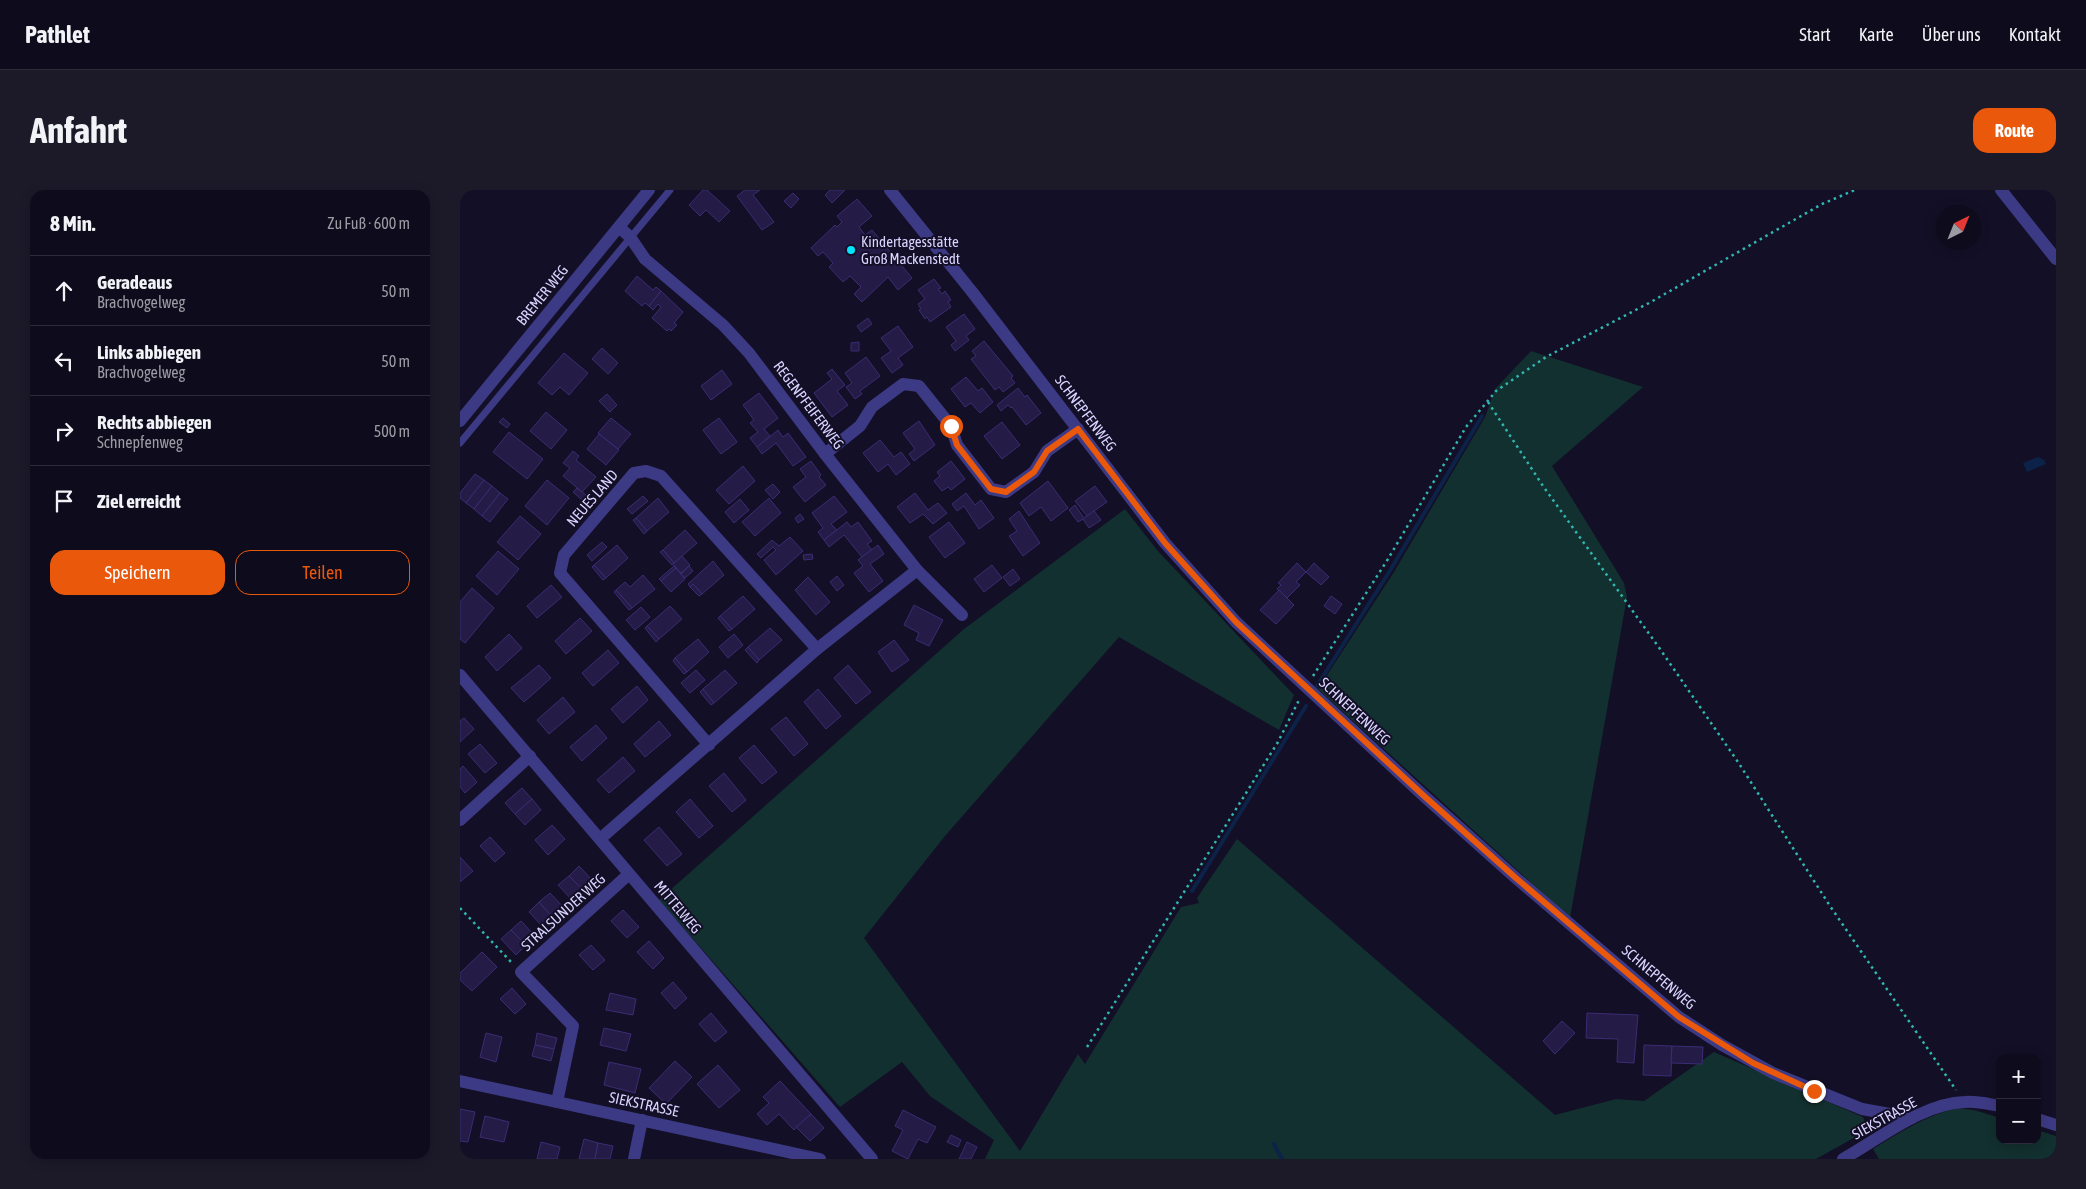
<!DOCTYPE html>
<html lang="de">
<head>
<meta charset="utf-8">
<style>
	body { margin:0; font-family:"Asap Condensed",sans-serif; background:#1c1929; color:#f1f3f6 }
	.controls { position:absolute; right:15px; bottom:15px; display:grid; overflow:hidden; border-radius:10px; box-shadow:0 2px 12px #0003 }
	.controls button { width:45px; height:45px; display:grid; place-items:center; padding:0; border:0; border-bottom:1px solid #2e2b3b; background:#0e0b1c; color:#f1f3f6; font:25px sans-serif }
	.compass { position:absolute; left:1476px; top:15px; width:45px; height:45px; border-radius:50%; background:#0e0b1c; box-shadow:0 2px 12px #0003; rotate:43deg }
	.stop { position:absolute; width:15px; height:15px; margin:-11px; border:4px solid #ea580c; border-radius:50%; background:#fff }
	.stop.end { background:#ea580c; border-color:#fff; box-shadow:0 1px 5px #0008 }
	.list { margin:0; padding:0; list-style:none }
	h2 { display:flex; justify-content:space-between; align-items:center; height:65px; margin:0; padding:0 20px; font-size:21px }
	h2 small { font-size:16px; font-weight:400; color:#9b9ba3 }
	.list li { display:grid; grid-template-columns:32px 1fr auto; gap:15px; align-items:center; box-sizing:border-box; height:70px; padding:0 20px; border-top:1px solid #2e2b3b }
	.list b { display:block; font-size:19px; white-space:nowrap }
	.list p { margin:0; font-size:16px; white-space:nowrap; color:#9b9ba3 }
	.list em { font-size:16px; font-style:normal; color:#9b9ba3 }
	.actions { display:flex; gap:10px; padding:15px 20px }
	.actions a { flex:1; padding:11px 0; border:1px solid #ea580c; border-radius:15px; text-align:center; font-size:18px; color:#ea580c }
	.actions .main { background:#ea580c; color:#fff }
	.icon { flex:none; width:28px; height:28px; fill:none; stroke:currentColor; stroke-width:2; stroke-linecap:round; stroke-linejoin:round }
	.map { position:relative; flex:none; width:1596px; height:969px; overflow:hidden; border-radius:15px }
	header { display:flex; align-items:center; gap:30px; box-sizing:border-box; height:70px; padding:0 25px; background:#0e0b1c; border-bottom:1px solid #2e2b3b }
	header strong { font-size:24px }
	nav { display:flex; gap:28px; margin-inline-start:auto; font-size:18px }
	.intro { display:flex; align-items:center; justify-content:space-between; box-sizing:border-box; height:120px; padding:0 30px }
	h1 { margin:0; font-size:35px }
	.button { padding:12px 22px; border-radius:15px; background:#ea580c; color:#fff; font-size:18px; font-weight:700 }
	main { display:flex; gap:30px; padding:0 30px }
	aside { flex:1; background:#0e0b1c; border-radius:15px; box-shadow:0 2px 12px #0003 }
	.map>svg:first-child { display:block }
</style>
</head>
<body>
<header>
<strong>Pathlet</strong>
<nav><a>Start</a><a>Karte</a><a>Über uns</a><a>Kontakt</a></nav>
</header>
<div class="intro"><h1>Anfahrt</h1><a class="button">Route</a></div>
<main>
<aside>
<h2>8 Min.<small>Zu Fuß · 600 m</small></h2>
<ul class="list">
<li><svg class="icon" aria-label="ahead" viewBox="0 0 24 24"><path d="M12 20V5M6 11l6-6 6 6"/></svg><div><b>Geradeaus</b><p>Brachvogelweg</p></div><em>50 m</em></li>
<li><svg class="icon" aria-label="left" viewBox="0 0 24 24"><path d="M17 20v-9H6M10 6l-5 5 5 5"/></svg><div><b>Links abbiegen</b><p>Brachvogelweg</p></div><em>50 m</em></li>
<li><svg class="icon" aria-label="right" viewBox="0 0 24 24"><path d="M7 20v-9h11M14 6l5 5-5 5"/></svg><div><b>Rechts abbiegen</b><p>Schnepfenweg</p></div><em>500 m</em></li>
<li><svg class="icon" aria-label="arrive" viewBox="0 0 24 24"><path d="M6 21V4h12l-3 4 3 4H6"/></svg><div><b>Ziel erreicht</b></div></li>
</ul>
<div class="actions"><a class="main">Speichern</a><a>Teilen</a></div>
</aside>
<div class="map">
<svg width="1596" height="969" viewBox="0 0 1596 969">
	<rect width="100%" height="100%" fill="#130f26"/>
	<g fill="#12302f">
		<polygon points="1071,161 1183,197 1092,276 1164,393 1167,407 1110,728 858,499 934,382 1025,227 1035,199"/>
		<polygon points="665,319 697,360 834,505 819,540 659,447 485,646 404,748 560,961 618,864 625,874 721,717 739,713 737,708 777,649 1095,925 1156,909 1184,911 1254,862 1403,927 1408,940 1356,969 525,969 534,950 470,906 442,872 380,917 199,710 504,439"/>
		<path d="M1497 918 1514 920 1540 928V950H1577V940L1596 946V969H1419L1413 959C1440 942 1465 926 1497 918Z"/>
	</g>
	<polygon fill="#0c2248" points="1578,267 1584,270 1586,274 1567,282 1563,273"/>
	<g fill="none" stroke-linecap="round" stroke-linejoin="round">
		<g stroke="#0c2248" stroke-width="4">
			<polyline points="855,499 931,379 1022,226"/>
			<polyline points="732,701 846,516"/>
			<polyline points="814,954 822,969"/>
		</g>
	</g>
	<g fill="#241b47" stroke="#3b2d73">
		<polygon points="243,0 247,0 270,21 259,32 246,20 240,26 229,15"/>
		<polygon points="285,0 300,0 293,5 314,32 302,40 277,6"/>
		<polygon points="370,0 385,0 372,13 365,5"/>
		<polygon points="333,3 339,9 331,18 324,11"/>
		<polygon points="397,9 412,26 399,37 405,45 412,40 452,88 438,100 428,87 402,112 394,104 401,97 390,86 383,92 369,77 373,73 363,62 358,66 351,58 375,35 377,37 382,32 377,26"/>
		<polygon points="177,86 193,100 196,97 201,101 189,116 185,113 182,116 165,101"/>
		<polygon points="474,89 481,98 478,99 482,104 485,101 491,110 488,112 491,117 470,132 467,127 465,129 459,120 461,119 458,114 465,109 458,100"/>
		<polygon points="201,101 223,122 214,133 217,135 211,141 209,139 207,141 192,128 201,117 198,114 193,120 189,116"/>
		<polygon points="504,124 515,139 506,146 509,150 495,161 491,155 496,151 486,137"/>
		<polygon points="408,128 412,134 401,142 397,136"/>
		<polygon points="438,136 453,157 438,168 443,175 432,183 421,168 431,161 421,148"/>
		<polygon points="524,151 553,186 551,188 555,193 543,202 539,197 535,200 511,169 516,166 512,161"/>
		<polygon points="399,152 399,161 391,161 391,153"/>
		<polygon points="142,158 158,173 148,184 132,169"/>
		<polygon points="104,163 128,183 109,205 100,197 92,205 78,193"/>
		<polygon points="406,167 420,186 400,201 402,204 395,209 386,197 392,193 385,183"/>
		<polygon points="372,179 385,195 377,201 388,215 372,227 354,203 372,189 367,183"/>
		<polygon points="262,180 272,194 251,210 241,196"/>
		<polygon points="506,187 518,201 522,198 533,212 520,223 511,213 505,217 491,199"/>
		<polygon points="558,198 565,207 567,205 581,223 566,235 552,217 551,218 548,215 541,221 537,215"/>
		<polygon points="299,203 318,228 304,239 310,246 297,257 290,248 298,242 290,233 294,230 283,215"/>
		<polygon points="147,204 157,215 150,222 139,211"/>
		<polygon points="86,222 107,240 91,259 70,241"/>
		<polygon points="43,228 50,234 47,238 39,232"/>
		<polygon points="151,228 171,244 158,259 138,243"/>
		<polygon points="259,228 277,252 261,264 243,240"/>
		<polygon points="459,231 475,255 454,271 449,264 455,259 443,243"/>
		<polygon points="542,232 560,255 542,269 524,246"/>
		<polygon points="318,240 323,247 328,243 346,267 333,276 316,253 302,264 297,257"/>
		<polygon points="49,242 83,269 67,289 33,262"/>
		<polygon points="139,244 159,260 146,275 127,259"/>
		<polygon points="420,250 434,267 441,262 450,274 436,285 428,274 418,282 403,263"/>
		<polygon points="113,261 119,266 116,270 136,287 122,302 103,286 110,278 103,273"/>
		<polygon points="351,271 361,285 359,287 366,295 345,312 333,297 346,287 340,279"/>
		<polygon points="491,271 505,289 491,300 488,297 482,301 474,291 480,286 477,282"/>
		<polygon points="283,276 295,291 269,314 256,300"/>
		<polygon points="15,284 24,290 6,313 0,308 0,303"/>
		<polygon points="24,290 32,296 14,319 6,313"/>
		<polygon points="87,290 109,308 87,335 65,316"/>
		<polygon points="588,291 608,318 591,331 581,317 569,326 560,313"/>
		<polygon points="313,294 320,302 313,309 305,300"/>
		<polygon points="32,296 40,303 22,326 14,319"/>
		<polygon points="635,296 647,312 627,326 615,311"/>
		<polygon points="117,298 126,305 122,310 113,302"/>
		<polygon points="40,303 48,309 30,332 22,326"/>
		<polygon points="455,303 468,320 478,313 487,323 473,334 463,324 450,333 437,317"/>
		<polygon points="506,303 515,315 521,310 534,328 519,339 504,316 497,321 492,314"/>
		<polygon points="183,306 188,311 172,324 167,319"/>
		<polygon points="374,306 387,322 371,334 377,340 364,350 358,342 363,338 352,323"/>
		<polygon points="198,308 209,322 187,341 176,328"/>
		<polygon points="309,308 321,323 295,346 282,332"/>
		<polygon points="280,309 289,320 274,333 265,322"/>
		<polygon points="615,315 624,328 634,321 641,330 629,338 623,329 618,332 609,320"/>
		<polygon points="559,321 580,353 563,366 549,346 557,341 549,329"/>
		<polygon points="340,324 344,329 338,333 335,328"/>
		<polygon points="60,326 81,344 58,370 37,352"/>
		<polygon points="176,328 187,341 184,344 173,330"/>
		<polygon points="387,332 391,337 398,332 412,351 407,354 412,360 402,367 384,345 369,357 364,350"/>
		<polygon points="489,332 505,353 485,368 469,347"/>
		<polygon points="225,340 237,353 214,373 203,360"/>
		<polygon points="330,347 343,361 316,385 304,370 316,360 313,357 301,368 297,364 312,350 319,356"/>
		<polygon points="142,352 147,357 132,371 127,365"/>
		<polygon points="157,355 168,368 146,388 134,375"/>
		<polygon points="418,355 424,364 410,374 423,391 409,402 394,383 403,376 398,370"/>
		<polygon points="203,360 214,373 212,375 200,362"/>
		<polygon points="38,361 59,379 37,405 16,386"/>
		<polygon points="352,364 353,369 344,370 343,365"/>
		<polygon points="222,366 230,375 221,383 213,374"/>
		<polygon points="253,371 264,385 242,404 233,394 230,397 228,394"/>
		<polygon points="837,373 846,382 836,392 840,395 827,408 817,399 821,395 818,393"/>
		<polygon points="854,373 869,387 861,395 846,382"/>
		<polygon points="134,375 146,388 143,390 132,377"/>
		<polygon points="532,375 542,388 524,402 514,389"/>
		<polygon points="214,376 216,378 201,391 199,389"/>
		<polygon points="229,376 233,381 225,388 221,384"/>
		<polygon points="216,378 225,389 211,402 201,391"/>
		<polygon points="553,379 560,389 550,396 543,387"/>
		<polygon points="183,385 195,399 172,418 156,400 165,392 170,397"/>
		<polygon points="377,386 384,395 377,401 370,392"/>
		<polygon points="348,387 370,412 356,425 335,400"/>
		<polygon points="233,394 242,404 239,406 230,397"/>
		<polygon points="91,395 102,407 77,428 67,416"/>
		<polygon points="12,398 34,418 5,453 0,449 0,412"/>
		<polygon points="156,400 172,418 169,420 154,402"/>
		<polygon points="819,400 834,415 816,434 800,420"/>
		<polygon points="283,406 295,419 272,439 260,426"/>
		<polygon points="871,406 882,414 875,424 864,416"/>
		<polygon points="454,415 483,430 469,456 456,450 459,443 444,435"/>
		<polygon points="210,416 222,429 199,449 187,436"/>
		<polygon points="181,417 190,427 175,440 166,430"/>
		<polygon points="260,426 272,439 269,441 258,428"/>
		<polygon points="120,428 132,441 106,464 95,451"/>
		<polygon points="187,436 199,449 196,452 185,438"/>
		<polygon points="310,438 322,450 299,470 288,457"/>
		<polygon points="49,444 62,458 37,481 25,467"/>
		<polygon points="274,444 283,455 268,468 259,457"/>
		<polygon points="238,449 249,462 227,482 215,468"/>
		<polygon points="434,450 449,470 432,482 418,462"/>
		<polygon points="288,457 299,470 297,473 285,460"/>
		<polygon points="148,460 159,473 133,496 122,483"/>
		<polygon points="215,468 227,482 224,484 213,471"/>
		<polygon points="79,475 91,488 64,512 51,498"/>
		<polygon points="388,475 411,502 396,514 374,488"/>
		<polygon points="236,480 245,490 230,503 221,493"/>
		<polygon points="265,480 277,493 254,513 243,499"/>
		<polygon points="177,496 188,510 163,533 151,519"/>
		<polygon points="243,499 254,513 251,515 240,502"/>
		<polygon points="358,499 381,526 366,539 344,512"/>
		<polygon points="103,507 115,522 89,544 77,530"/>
		<polygon points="326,527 348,554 334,566 311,539"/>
		<polygon points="4,528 14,539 0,552 0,531"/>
		<polygon points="199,531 211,545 185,567 174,554"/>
		<polygon points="136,535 147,548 122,571 110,557"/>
		<polygon points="20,554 37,573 25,583 8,564"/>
		<polygon points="294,555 317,582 302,594 279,568"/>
		<polygon points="163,567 175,581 149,603 137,590"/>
		<polygon points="3,576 17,592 5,603 0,597 0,579"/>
		<polygon points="264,583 286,610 272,622 249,596"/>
		<polygon points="62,598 72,609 55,624 45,613"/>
		<polygon points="72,609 81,620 65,635 55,624"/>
		<polygon points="230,609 253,636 239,648 216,622"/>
		<polygon points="92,635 105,649 88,665 75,650"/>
		<polygon points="199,637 222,664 207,676 184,650"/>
		<polygon points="30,647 45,663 35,672 20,656"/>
		<polygon points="0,667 13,681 0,692"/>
		<polygon points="119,676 134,692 124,701 109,686"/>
		<polygon points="109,686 124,701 113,711 98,695"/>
		<polygon points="90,703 105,719 94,729 79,712"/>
		<polygon points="79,712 94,729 84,738 69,722"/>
		<polygon points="163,720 179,737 167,748 151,731"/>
		<polygon points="61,731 75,746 66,755 51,740"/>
		<polygon points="51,740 66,755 56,765 41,749"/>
		<polygon points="189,751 204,768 193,779 177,762"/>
		<polygon points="131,755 145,770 133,780 119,765"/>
		<polygon points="22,762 37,777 12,801 0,790 0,783"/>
		<polygon points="213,792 227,808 215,819 201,803"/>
		<polygon points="52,798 66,814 55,824 40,809"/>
		<polygon points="150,803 176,809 173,825 146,820"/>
		<polygon points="251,823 267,842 255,852 239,834"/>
		<polygon points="1127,823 1178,825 1174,873 1157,872 1158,849 1126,848"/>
		<polygon points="1102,831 1115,843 1095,864 1083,851"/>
		<polygon points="144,838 171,844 166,861 140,855"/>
		<polygon points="26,843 42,847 36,872 20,867"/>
		<polygon points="77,843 97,848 94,859 75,855"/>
		<polygon points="75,855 94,859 91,871 72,866"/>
		<polygon points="1184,855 1212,856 1211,886 1183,885"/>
		<polygon points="1212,856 1243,857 1242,874 1211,873"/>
		<polygon points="215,871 232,887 206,914 189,898"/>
		<polygon points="149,872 181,879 175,903 144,895"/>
		<polygon points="258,875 280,900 259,918 237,894"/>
		<polygon points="320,891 351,924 334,940 319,924 307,935 297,924 309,913 303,907"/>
		<polygon points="0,919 15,922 8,952 0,951"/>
		<polygon points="443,920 476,937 467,953 458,949 448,969 432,961 443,940 435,936"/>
		<polygon points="351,924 364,938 350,951 336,937"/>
		<polygon points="25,926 49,932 44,952 20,947"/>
		<polygon points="491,945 501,950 498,957 487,952"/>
		<polygon points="124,949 138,953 135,969 119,969"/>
		<polygon points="81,952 100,957 97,969 77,969"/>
		<polygon points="507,952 517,957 511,969 499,969"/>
		<polygon points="138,953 153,956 150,969 135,969"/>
	</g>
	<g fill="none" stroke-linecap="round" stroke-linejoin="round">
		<g stroke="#2fb8b0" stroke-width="2.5" stroke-dasharray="2.5 4" stroke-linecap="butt">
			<polyline points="1028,212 1083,296 1200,459 1278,572 1370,716 1496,900"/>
			<polyline points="853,486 928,369 1006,237 1036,201 1086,167 1189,113 1362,14 1395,0"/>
			<polyline points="0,718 52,773"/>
			<polyline points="627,857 818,552 840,508"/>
		</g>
		<polyline stroke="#3d3a85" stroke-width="7" points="0,253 210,0"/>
		<g stroke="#3d3a85" stroke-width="12">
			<polyline points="430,0 513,103 705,353 776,432 964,606 1057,689 1219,827 1262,855 1313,883 1402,919 1452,928"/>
			<polyline points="1541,0 1596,69"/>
			<polyline points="159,37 170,47 185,69 263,135 289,163 365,264 457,380 502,425"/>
			<polyline points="0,231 189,0"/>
			<polyline points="365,264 400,236 412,217 443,194 459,196 491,236 497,255 531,299 546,302 574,282 587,261 618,239"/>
			<polyline points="0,485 412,969"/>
			<polyline points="249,555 100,383 104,365 174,283 186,281 201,286 357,459"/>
			<polyline points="0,630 70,566"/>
			<polyline points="140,649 357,459 457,380"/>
			<polyline points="0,891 360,969"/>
			<polyline points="97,912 113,836 61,782 169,684"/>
			<polyline points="1577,929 1596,935"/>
			<polyline points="174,969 182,930"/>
			<path d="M1383 969C1419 949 1463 913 1505 912 1517 911 1528 914 1540 916"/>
		</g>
	</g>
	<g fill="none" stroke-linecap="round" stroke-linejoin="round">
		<polyline stroke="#ea580c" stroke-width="6" points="491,236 497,255 531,299 546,302 574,282 587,261 618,239 705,353 776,432 964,606 1057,689 1219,827 1293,873 1354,901"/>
	</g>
	<circle fill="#00e5ff" stroke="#130f26" stroke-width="2" cx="391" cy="60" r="5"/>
	<g text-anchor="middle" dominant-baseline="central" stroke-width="4" stroke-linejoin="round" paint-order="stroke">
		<g font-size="15" fill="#d9d4ff" stroke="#130f26" text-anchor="start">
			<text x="401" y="51">Kindertagesstätte<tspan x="401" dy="17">Groß Mackenstedt</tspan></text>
		</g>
		<g font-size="15" fill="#d9d4ff" stroke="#130f26">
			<text transform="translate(82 105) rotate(-51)">BREMER WEG</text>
			<text transform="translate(349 215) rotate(53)">REGENPFEIFERWEG</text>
			<text transform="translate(626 223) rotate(53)">SCHNEPFENWEG</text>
			<text transform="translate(132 308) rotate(-49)">NEUES LAND</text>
			<text transform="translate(895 521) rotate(43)">SCHNEPFENWEG</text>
			<text transform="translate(218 717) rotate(50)">MITTELWEG</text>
			<text transform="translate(103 722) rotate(-42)">STRALSUNDER WEG</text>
			<text transform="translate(1199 787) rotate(40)">SCHNEPFENWEG</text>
			<text transform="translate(184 914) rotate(12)">SIEKSTRASSE</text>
			<text transform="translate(1424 928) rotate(-29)">SIEKSTRASSE</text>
		</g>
	</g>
</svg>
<div class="controls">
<button>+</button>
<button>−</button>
</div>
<svg class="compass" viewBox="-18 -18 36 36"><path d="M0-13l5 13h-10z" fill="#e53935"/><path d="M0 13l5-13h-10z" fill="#9b9ba3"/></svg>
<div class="stop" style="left:491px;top:236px"></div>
<div class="stop end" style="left:1354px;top:901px"></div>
</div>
</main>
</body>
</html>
